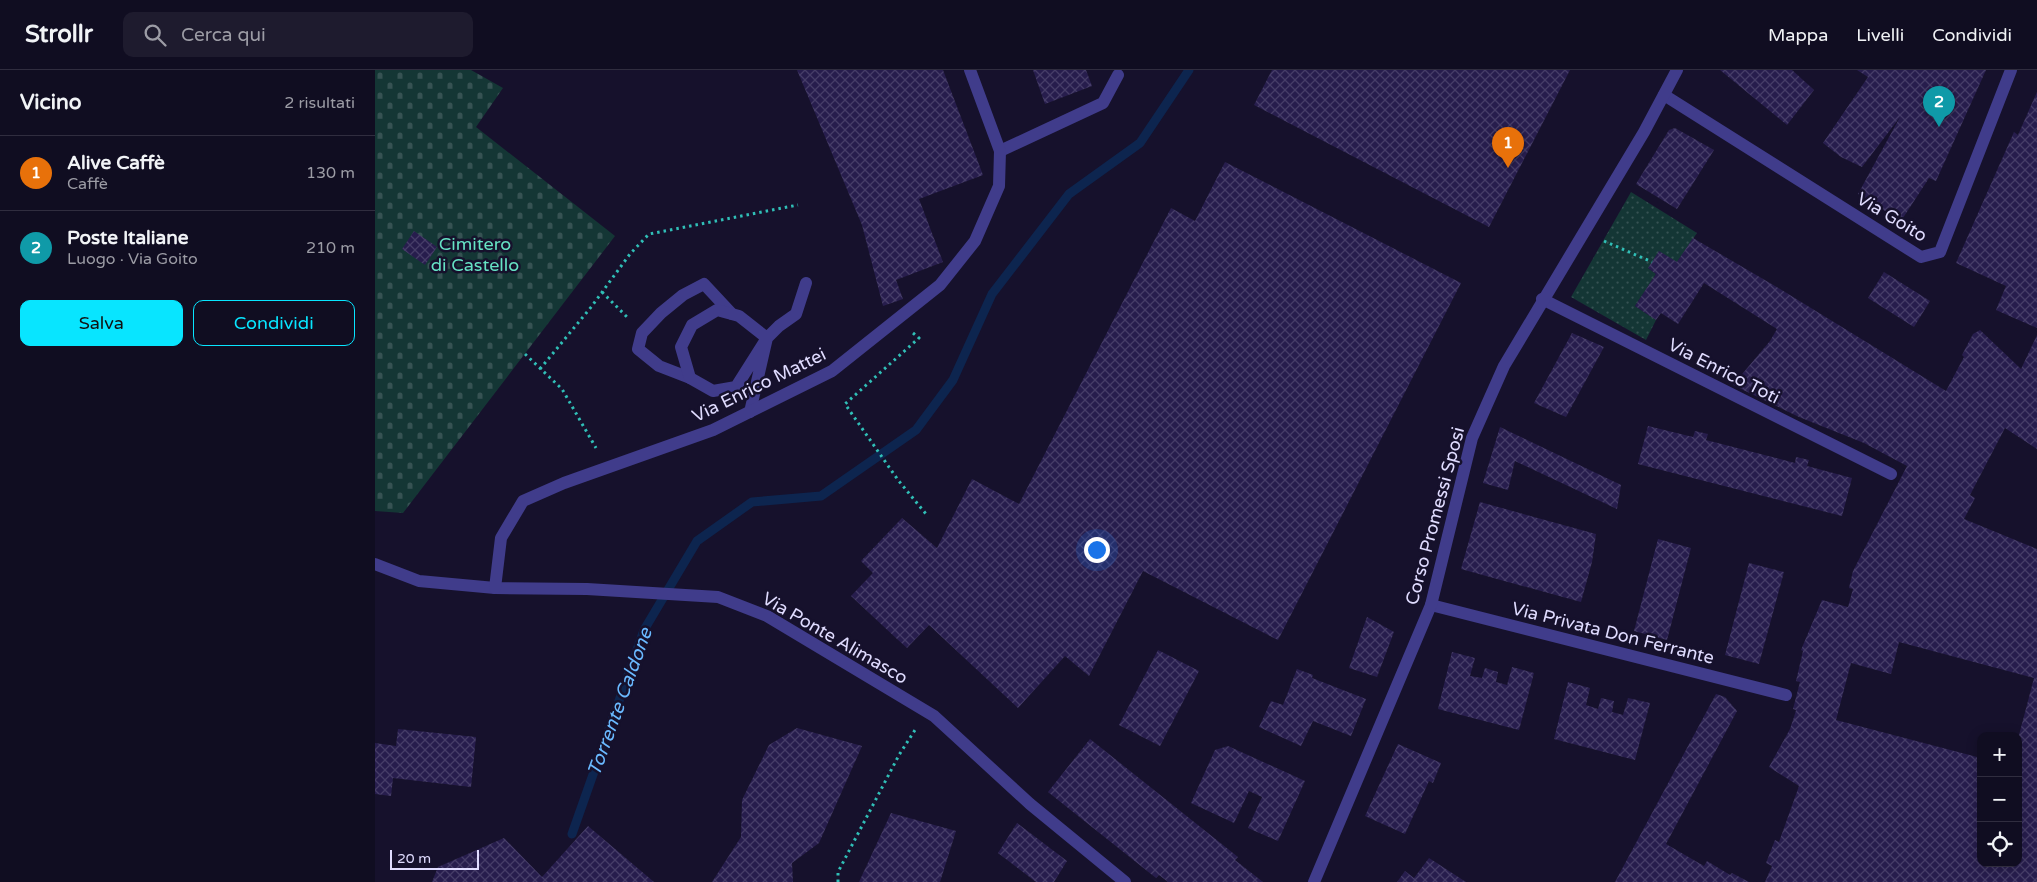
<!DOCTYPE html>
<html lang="it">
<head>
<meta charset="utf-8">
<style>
	body { margin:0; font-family:"Varela Round",sans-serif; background:#1e1b2e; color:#f1f3f6 }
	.controls { position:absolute; right:15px; bottom:15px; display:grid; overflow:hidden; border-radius:10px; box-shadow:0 2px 12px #0003 }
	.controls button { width:45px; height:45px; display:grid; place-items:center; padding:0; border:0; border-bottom:1px solid #302d3f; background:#100d21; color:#f1f3f6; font:25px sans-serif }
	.scale { position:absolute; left:15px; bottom:12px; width:89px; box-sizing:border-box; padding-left:5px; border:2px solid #e0dcff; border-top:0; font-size:14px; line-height:18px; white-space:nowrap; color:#e0dcff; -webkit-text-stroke:4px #16112c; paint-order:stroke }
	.you { position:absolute; left:721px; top:479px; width:18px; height:18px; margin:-12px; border:4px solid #fff; border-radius:50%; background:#1a73e8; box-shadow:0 0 0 8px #1a73e833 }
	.badge { display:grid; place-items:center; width:32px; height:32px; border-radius:50%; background:#08e5ff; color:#fff; font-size:16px; font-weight:700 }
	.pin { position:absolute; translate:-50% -41px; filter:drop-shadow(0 1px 2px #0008) }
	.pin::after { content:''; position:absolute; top:26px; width:18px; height:15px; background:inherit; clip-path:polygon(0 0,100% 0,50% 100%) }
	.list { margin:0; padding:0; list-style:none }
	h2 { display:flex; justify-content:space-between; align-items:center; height:65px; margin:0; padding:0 20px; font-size:21px }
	h2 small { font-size:16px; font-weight:400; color:#9c9ca5 }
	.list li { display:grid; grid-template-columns:32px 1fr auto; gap:15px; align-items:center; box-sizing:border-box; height:75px; padding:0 20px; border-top:1px solid #302d3f }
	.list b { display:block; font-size:19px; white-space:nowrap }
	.list p { margin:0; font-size:16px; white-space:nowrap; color:#9c9ca5 }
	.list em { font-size:16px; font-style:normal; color:#9c9ca5 }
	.actions { display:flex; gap:10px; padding:15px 20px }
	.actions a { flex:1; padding:11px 0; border:1px solid #08e5ff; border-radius:10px; text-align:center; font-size:18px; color:#08e5ff }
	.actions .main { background:#08e5ff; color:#111 }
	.icon { flex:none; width:28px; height:28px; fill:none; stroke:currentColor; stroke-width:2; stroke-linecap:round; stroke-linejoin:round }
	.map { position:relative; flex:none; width:1662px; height:812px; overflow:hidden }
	header { display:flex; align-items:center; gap:30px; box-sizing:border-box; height:70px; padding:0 25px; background:#100d21; border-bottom:1px solid #302d3f }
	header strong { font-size:24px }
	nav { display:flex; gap:28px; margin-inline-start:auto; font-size:18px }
	.search { width:350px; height:45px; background:#1e1b2e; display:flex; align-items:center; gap:12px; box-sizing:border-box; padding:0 18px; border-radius:10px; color:#9c9ca5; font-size:19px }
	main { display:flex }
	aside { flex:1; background:#100d21 }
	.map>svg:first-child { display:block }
</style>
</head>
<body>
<header>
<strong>Strollr</strong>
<div class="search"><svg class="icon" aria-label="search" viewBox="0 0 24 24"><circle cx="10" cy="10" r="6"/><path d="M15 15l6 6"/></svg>Cerca qui</div>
<nav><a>Mappa</a><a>Livelli</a><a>Condividi</a></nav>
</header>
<main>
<aside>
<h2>Vicino<small>2 risultati</small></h2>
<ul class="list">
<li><span class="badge" style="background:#e8710a">1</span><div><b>Alive Caffè</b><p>Caffè</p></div><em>130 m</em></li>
<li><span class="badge" style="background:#0f9aa8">2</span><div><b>Poste Italiane</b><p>Luogo · Via Goito</p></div><em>210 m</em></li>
</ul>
<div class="actions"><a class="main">Salva</a><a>Condividi</a></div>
</aside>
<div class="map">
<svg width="1662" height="812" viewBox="0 0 1662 812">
	<defs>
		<pattern id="cemetery-stones" width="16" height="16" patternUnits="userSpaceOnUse" patternTransform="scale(1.25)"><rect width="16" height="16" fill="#143635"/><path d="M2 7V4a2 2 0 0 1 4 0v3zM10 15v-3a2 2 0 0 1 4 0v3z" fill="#365253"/></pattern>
		<pattern id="park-dots" width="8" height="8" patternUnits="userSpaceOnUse" patternTransform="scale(1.25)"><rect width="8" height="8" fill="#143635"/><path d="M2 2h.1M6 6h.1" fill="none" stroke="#365253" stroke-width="1.8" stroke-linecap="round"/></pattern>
		<pattern id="building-cross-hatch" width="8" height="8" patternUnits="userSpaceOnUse" patternTransform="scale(1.25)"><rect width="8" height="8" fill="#271d4d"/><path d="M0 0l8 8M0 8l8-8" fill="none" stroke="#463d68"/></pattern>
	</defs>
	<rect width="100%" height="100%" fill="#16112c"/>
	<polygon fill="url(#cemetery-stones)" points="0,0 96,0 128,18 101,57 240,166 28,443 0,441"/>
	<polygon fill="url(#park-dots)" points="1256,122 1322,163 1302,192 1273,198 1281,204 1260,236 1281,250 1271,270 1196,227"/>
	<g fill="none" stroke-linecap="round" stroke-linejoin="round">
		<polyline stroke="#0d254f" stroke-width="9" points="197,764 269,560 322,471 377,432 446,426 541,360 578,310 617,224 694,124 765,73 814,0"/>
	</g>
	<g fill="url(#building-cross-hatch)" fill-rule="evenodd">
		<polygon points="422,0 568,0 608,105 544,129 568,192 521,210 528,229 508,236 487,155"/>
		<polygon points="658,0 711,0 717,16 670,34"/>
		<polygon points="897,0 1195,0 1114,157 879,35"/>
		<polygon points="1345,0 1417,0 1439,20 1412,55"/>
		<polygon points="1482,0 1611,0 1561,111 1554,108 1526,151 1483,124 1525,47 1487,97 1466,87 1448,73 1493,7"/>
		<polygon points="1662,22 1662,258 1621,240 1631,216 1581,193 1639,62 1643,65"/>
		<polygon points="1300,58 1339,80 1302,139 1261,114 1294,60"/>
		<polygon points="850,92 1086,213 903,570 768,501 714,606 690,586 643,638 554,555 532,578 522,569 476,526 498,503 486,491 527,448 562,478 597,409 644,434 796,138 820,151"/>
		<polygon points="39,161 62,177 50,195 27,179"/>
		<path d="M1318 168 1400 216 1571 321 1589 287 1587 285 1598 264 1605 260 1646 299 1662 265V379L1630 358 1595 425 1600 428 1589 449 1662 479V812H1390L1397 796 1391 793 1400 770 1404 772 1424 716 1394 697 1415 659 1419 647 1421 640 1418 639 1425 612 1421 611 1428 581 1426 580 1447 530 1473 537 1478 519 1474 518 1478 501 1532 396 1489 373 1424 347 1358 315 1395 271 1402 259 1329 213 1303 254 1286 243 1281 250 1260 236 1281 204 1273 198 1284 181 1302 192ZM1524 572 1659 608 1643 669V793H1606V688L1461 650 1476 593 1516 604Z"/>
		<polygon points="1509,202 1555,231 1539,257 1493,228"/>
		<polygon points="1197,263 1229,277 1191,347 1159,333"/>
		<polygon points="1273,356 1318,367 1320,361 1333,364 1331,370 1420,393 1421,387 1434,390 1432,396 1477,408 1467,446 1263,394"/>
		<polygon points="1125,357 1246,415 1242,439 1140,391 1133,420 1108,413"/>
		<polygon points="1105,432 1221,464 1217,492 1206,532 1086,499"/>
		<polygon points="1283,469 1316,478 1292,570 1259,561"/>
		<polygon points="1374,493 1409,502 1384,594 1350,585"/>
		<polygon points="992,547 1019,562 1002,607 974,598"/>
		<polygon points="783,580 824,601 785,676 744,655"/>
		<polygon points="1077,582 1100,588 1095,606 1107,608 1110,598 1123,602 1121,612 1132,615 1137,597 1159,603 1144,660 1063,639"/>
		<polygon points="922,599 938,605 937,608 991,629 976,666 938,651 926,676 884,657 896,631 908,635"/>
		<polygon points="1193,612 1215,618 1211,635 1223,639 1226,628 1239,631 1237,642 1248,645 1253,628 1275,633 1260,690 1179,669"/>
		<polygon points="1341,624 1350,627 1362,641 1291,774 1329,796 1332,791 1355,805 1357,803 1374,812 1240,812"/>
		<polygon points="422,658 487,676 444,773 417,793 418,812 337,812 366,767 367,730 394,675"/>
		<polygon points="23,659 101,667 96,717 18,708 16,726 0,724 0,673 21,676"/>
		<polygon points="715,669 863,787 860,790 888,812 793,812 784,805 781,808 673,722"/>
		<polygon points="1023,674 1066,693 1058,713 1054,711 1030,764 990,746"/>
		<polygon points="853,676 930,711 903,771 873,758 887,727 874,721 859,753 816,733 840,680"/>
		<polygon points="516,743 581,761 565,812 484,812"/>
		<polygon points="642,753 692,791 679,812 661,812 623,783"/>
		<polygon points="213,756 279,812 57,812 63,797 129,768 167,807"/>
		<polygon points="1054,788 1091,812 1022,812 1030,801 1039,808"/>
	</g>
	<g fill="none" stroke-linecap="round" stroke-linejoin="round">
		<g stroke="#30bfb7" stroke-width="3" stroke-dasharray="2.5 4" stroke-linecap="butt">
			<polyline points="1229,171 1277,192"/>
			<polyline points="227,222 253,248"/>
			<polyline points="538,263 544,268 470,334 523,410 551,444"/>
			<polyline points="150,284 187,319 221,378"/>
			<polyline points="165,299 217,236 255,184 274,164 423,135"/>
			<polyline points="463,812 463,802 524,685 540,660"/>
		</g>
		<g stroke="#403c8b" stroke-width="12">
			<polyline points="315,308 284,296 263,279 267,263 286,243 308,225 329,214 357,244"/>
			<polyline points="375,342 392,268 361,317 338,321 315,308 306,277 317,255 342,240 364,246 392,268 404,256 421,244 431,213"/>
		</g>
		<g stroke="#403c8b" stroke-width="12">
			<polyline points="1289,25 1546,187 1565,182 1636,0"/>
			<polyline points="625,81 728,33 743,5"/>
			<polyline points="1167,229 1516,404"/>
			<polyline points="0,494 44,511 120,518 212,519 343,527 392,546 559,646 655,734 750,812"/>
			<polyline points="120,518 126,468 148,431 189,413 338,360 457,301 565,215 600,171 624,116 625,81 595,0"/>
			<polyline points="1056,535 1411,625"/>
		</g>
		<polyline stroke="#403c8b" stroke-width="12" points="939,812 1056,535 1097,368 1129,296 1269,62 1302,0"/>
	</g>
	<g text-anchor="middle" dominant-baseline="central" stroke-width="5" stroke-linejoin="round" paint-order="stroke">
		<g font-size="18" fill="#e0dcff" stroke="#16112c">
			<text transform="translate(1517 147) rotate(31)">Via Goito</text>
			<text transform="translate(1349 301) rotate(27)">Via Enrico Toti</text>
			<text transform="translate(384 315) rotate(-26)">Via Enrico Mattei</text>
			<text transform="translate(1060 446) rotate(-75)">Corso Promessi Sposi</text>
			<text transform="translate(1238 563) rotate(14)">Via Privata Don Ferrante</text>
			<text transform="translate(460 568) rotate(30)">Via Ponte Alimasco</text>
		</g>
		<g font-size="18" fill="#66e2c4" stroke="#16112c">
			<text x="100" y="174">Cimitero<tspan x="100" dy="21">di Castello</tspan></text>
		</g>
		<g font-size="19" font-style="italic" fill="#6ab9ff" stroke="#16112c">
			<text transform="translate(245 632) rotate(-70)">Torrente Caldone</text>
		</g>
	</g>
</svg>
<div class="controls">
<button>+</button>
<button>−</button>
<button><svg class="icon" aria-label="locate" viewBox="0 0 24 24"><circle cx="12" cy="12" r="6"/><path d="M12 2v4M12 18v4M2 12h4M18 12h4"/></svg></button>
</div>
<div class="scale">20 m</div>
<div class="you"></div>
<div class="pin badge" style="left:1133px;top:98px;background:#e8710a">1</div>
<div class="pin badge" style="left:1564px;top:57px;background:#0f9aa8">2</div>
</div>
</main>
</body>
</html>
